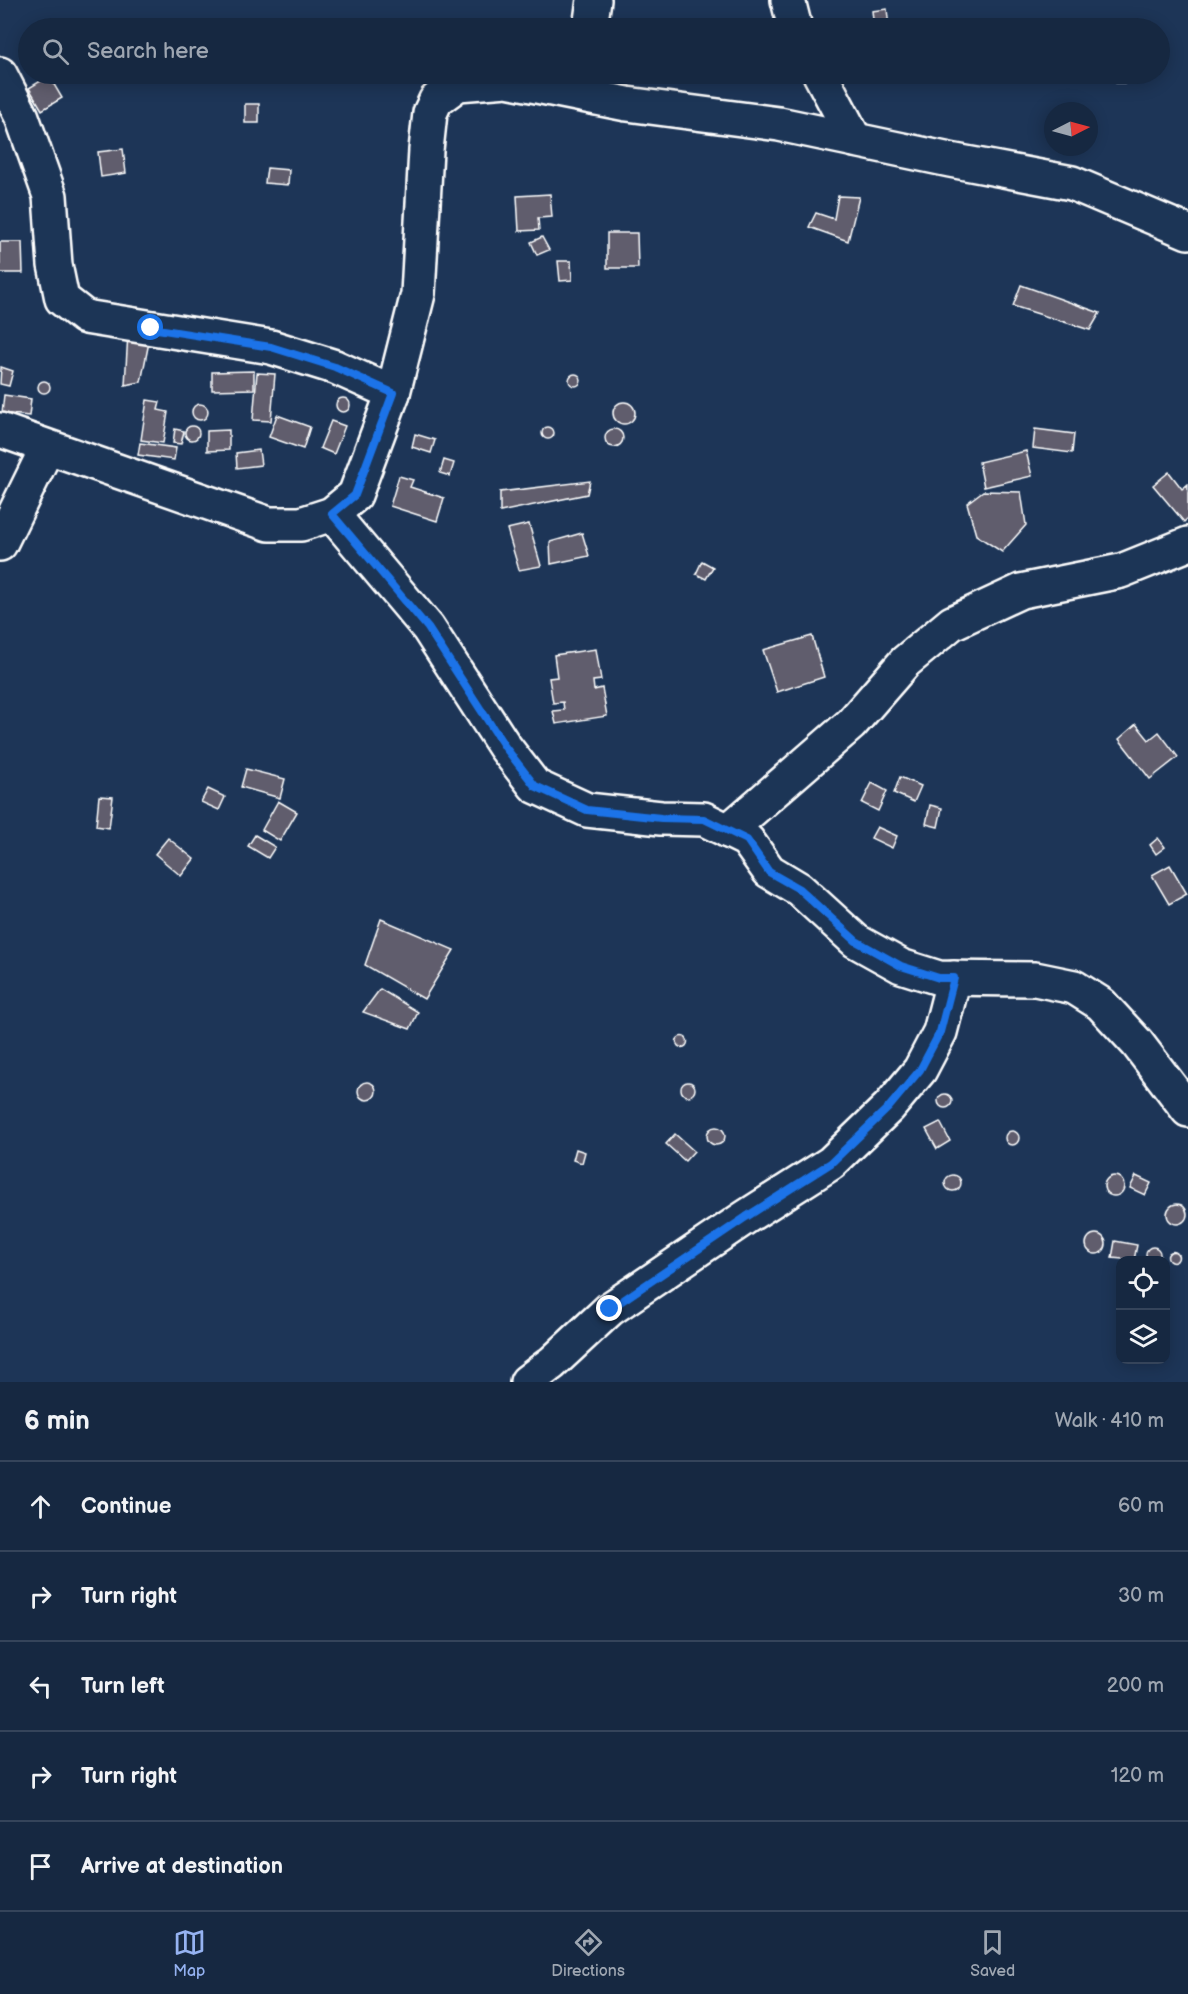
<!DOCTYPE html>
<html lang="en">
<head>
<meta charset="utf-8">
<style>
	body { margin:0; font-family:"Balsamiq Sans",sans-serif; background:#23344c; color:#f1f3f6 }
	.controls { position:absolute; right:18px; bottom:18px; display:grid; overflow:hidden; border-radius:12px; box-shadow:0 3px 15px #0003 }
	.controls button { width:54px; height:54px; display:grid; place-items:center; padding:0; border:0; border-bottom:2px solid #35445a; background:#162841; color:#f1f3f6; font:30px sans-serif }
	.compass { position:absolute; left:1044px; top:102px; width:54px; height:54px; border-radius:50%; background:#162841; box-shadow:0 3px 15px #0003; rotate:84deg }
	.stop { position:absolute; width:18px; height:18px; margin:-14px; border:4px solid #1a73e8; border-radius:50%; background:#fff }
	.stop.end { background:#1a73e8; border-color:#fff; box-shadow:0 2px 6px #0008 }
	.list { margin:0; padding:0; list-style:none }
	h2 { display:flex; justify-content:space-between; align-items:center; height:78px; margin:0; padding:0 24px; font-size:26px }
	h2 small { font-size:20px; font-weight:400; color:#9ea6b1 }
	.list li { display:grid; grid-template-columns:39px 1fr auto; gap:18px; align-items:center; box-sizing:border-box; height:90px; padding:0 24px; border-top:2px solid #35445a }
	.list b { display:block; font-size:22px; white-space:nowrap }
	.list em { font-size:20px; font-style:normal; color:#9ea6b1 }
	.icon { flex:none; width:33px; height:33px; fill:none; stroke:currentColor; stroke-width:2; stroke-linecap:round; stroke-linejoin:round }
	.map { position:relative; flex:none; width:1188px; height:1382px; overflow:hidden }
	.search { position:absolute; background:#162841; box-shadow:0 3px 15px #0003; left:18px; right:18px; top:18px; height:66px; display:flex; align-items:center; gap:15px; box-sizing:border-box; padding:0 21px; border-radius:33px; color:#9ea6b1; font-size:22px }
	.sheet { height:528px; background:#162841 }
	nav { display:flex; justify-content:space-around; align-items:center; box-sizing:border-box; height:84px; border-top:2px solid #35445a; background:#162841; font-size:16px; color:#9ea6b1 }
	nav a { display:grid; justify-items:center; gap:3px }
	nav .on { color:#95b2f1 }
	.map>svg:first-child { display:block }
</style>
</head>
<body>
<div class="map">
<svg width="1188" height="1382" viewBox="0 0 1188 1382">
	<rect width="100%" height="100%" fill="#1d3557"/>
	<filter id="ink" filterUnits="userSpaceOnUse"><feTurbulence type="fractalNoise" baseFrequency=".0167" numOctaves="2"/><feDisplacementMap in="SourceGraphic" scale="12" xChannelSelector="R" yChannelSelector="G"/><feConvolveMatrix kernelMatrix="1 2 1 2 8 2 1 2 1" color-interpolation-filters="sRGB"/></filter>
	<g filter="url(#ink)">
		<g fill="#605d6d" stroke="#fff" stroke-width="1.5">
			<polygon points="887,9 889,28 874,28 872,11"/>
			<rect x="1116" y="74" width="26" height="9"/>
			<polygon points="49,76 62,98 42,110 29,88"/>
			<rect x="245" y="104" width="14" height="19"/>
			<polygon points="123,149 126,173 101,177 98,152"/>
			<polygon points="267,168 289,170 288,185 265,183"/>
			<polygon points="550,194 552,217 538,218 539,230 519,231 517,196"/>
			<polygon points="838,196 859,197 848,241 809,227 816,213 834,219"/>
			<polygon points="607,233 637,233 638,268 607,268"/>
			<polygon points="542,237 549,250 537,255 531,242"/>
			<polygon points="0,242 22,242 23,273 0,273"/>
			<polygon points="558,261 571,261 572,280 560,281"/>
			<polygon points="1021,285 1100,313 1090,330 1013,306"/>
			<polygon points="151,332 141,382 125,385 128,333"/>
			<polygon points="1,367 13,371 9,386 0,384"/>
			<polygon points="254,371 254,389 212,390 212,372"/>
			<polygon points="257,373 275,374 271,421 253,420"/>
			<circle cx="575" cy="380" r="6"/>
			<circle cx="44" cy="387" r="6"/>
			<polygon points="4,395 31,399 29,416 2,413"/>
			<circle cx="343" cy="405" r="7"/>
			<polygon points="147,400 160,402 158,410 168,412 163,443 141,440"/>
			<circle cx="624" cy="413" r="11"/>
			<circle cx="200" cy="412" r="8"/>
			<polygon points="277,415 310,427 303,449 269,437"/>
			<polygon points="331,421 345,426 334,454 320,448"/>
			<circle cx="192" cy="433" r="7"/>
			<circle cx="548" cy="433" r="6"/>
			<circle cx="614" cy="438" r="9"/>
			<polygon points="175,429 184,431 181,444 173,443"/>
			<polygon points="1035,429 1074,434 1072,453 1033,448"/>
			<polygon points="229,430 229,450 207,451 207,431"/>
			<polygon points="415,434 435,440 431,453 412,447"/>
			<polygon points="140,443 176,448 174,460 138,455"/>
			<polygon points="259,450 261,465 237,468 236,453"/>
			<polygon points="1026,451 1032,476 984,487 979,462"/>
			<polygon points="444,460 454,463 450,476 440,473"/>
			<polygon points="1169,472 1182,489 1188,484 1188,518 1184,522 1153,485"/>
			<polygon points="399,476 413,480 410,487 444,498 437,521 390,506"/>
			<polygon points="590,481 587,494 500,512 500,492"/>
			<polygon points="983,491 1021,492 1026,525 1002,552 976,535 967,503"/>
			<polygon points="529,524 541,566 519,570 507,529"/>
			<polygon points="582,533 589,556 551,564 550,542"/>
			<polygon points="702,561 713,567 706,579 696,574"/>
			<polygon points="812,636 824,677 777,692 763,650"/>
			<polygon points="596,649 601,680 593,681 594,690 602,688 607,716 556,724 553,711 564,710 563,702 553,703 549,678 557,677 554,655"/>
			<polygon points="1136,724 1149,740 1159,732 1178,757 1150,779 1119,739"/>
			<polygon points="246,769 285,779 280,798 241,787"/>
			<polygon points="900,777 921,786 914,802 894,793"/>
			<polygon points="872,783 887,791 878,811 862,803"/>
			<polygon points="208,789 225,797 219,810 201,802"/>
			<polygon points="99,796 113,797 109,828 96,826"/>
			<polygon points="278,801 297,812 280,841 262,830"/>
			<polygon points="930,805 942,808 938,827 926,824"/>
			<polygon points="877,827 897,836 892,848 871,838"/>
			<polygon points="255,835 275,847 268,858 248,846"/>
			<polygon points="168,838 194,859 181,876 155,854"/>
			<polygon points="1158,838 1165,847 1156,854 1150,845"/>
			<polygon points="1170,865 1187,894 1169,904 1152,875"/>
			<polygon points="381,919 454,950 424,999 365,965"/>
			<polygon points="380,989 418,1012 410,1029 363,1012"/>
			<circle cx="682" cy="1042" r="5.5"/>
			<circle cx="688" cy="1089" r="7"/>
			<circle cx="367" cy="1091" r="9"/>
			<circle cx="945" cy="1101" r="7"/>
			<polygon points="940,1122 950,1141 937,1149 926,1129"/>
			<circle cx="716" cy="1136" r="9"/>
			<circle cx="1012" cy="1138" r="7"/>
			<polygon points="675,1134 694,1151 685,1161 666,1144"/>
			<polygon points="576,1149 585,1152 582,1163 573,1160"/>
			<circle cx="953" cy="1183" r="8"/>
			<polygon points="1136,1176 1151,1183 1145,1195 1130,1188"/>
			<circle cx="1114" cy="1186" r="10"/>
			<circle cx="1177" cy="1214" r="10"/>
			<circle cx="1096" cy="1244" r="10"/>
			<polygon points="1115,1241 1137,1245 1134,1260 1112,1258"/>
			<circle cx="1153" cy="1254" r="7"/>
			<circle cx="1173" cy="1257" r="5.5"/>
		</g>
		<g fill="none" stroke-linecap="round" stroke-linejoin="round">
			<defs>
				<g id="street">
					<polyline points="788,0 795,28"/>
					<polyline points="590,28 594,0"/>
					<polyline points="0,74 22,117 50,196 55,265 62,299 85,317 271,347 335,367 393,393"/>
					<polyline points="820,74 855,140"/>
					<polyline points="0,430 269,524 301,524 332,514 355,495 393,393 418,294 426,150 430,113 436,100 458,84 507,80 627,104 779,124 950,160 1072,183 1188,232"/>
					<polyline points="332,514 428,628 505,747 535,786 587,810 661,818 704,819 747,840 769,871 799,889 856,941 901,966 939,978 1035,979 1074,987 1101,1004 1137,1043 1188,1110"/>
					<polyline points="0,544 47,448"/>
					<polyline points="728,831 851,724 905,662 952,623 1021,591 1121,571 1188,544"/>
					<polyline points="527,1382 552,1363 610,1309 746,1217 831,1163 889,1107 920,1070 940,1032 954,978"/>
				</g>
			</defs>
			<use href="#street" stroke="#fff" stroke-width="38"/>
			<use href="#street" stroke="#1d3557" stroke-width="33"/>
		</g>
	</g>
	<g fill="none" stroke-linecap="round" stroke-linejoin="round" filter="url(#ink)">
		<polyline stroke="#1a73e8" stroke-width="8" points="151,328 271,347 335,367 393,393 355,495 332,514 428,628 505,747 535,786 587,810 661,818 704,819 747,840 769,872 799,889 856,941 901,966 939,978 954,978 940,1032 920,1070 889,1107 831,1163 746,1217 610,1309"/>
	</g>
</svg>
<div class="controls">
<button><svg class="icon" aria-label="locate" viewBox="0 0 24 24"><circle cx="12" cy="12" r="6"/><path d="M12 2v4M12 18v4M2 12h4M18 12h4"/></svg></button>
<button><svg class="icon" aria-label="layers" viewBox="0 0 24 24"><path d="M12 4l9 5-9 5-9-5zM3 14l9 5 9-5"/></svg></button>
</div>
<svg class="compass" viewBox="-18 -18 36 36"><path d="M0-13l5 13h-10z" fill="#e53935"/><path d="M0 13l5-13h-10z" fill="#9ea6b1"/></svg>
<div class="stop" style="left:151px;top:328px"></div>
<div class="stop end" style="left:610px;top:1309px"></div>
<div class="search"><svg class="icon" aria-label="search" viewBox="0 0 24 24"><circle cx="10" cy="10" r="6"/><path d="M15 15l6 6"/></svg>Search here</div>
</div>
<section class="sheet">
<h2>6 min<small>Walk · 410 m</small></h2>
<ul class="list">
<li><svg class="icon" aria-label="ahead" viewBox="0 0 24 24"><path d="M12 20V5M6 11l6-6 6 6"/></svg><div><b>Continue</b></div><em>60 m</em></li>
<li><svg class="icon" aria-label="right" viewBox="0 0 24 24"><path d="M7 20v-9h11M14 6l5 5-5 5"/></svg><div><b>Turn right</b></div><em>30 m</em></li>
<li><svg class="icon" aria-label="left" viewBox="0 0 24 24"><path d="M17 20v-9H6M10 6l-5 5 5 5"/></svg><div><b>Turn left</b></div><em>200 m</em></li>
<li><svg class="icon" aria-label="right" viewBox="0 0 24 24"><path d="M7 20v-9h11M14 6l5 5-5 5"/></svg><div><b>Turn right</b></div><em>120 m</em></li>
<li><svg class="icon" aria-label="arrive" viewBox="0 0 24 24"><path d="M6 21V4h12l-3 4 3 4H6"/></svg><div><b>Arrive at destination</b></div></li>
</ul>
</section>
<nav>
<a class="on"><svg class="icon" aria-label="map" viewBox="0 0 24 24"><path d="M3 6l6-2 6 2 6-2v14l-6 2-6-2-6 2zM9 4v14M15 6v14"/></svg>Map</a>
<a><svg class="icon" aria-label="directions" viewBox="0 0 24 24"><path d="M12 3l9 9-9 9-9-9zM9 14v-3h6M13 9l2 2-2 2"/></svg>Directions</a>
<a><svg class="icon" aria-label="saved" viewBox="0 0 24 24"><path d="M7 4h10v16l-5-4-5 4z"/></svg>Saved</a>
</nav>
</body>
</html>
